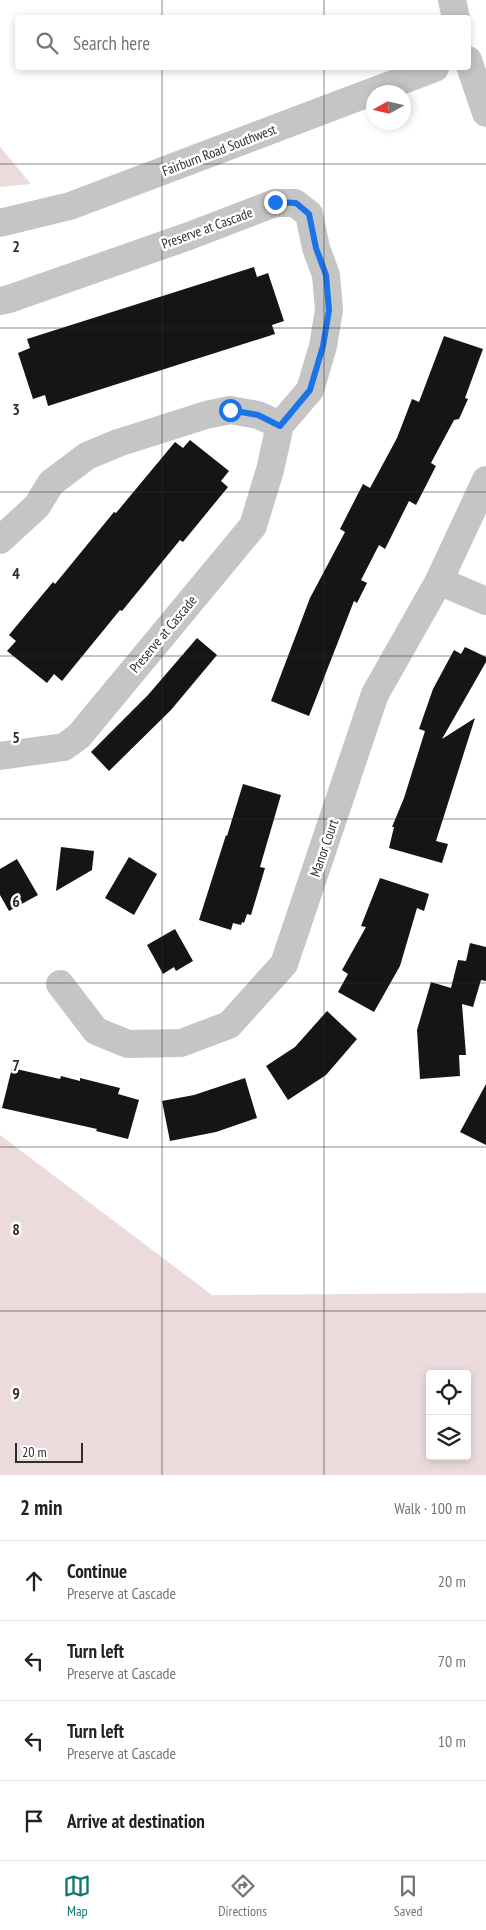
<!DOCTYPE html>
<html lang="en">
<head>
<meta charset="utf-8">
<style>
	body { margin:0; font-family:"PT Sans Narrow",sans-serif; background:#f6f6f6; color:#222 }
	.controls { position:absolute; right:15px; bottom:15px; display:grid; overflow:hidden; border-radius:5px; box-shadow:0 2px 8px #0003 }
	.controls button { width:45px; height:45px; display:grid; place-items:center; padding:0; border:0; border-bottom:1px solid #e0e0e0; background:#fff; color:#222; font:25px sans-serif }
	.compass { position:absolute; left:366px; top:85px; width:45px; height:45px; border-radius:50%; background:#fff; box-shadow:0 2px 8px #0003; rotate:262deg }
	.scale { position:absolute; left:15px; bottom:12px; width:68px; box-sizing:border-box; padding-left:5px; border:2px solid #2e2e2e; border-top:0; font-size:14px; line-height:18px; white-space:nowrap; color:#2e2e2e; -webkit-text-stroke:4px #fff; paint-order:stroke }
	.stop { position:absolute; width:15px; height:15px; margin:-11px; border:4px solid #1a73e8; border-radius:50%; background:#fff }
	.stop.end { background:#1a73e8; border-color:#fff; box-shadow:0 1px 5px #0008 }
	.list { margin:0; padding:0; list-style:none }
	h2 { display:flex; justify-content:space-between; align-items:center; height:65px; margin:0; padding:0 20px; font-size:21px }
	h2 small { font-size:16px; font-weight:400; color:#767676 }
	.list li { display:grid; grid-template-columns:32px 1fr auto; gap:15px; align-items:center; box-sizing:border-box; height:80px; padding:0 20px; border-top:1px solid #e0e0e0 }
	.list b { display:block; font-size:19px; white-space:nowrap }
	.list p { margin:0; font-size:16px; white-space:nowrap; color:#767676 }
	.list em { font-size:16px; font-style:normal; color:#767676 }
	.icon { flex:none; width:28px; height:28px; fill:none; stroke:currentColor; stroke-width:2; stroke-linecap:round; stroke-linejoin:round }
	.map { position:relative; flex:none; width:486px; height:1475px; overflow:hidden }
	.search { position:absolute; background:#fff; box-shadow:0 2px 8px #0003; left:15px; right:15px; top:15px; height:55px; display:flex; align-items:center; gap:12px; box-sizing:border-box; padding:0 18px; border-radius:5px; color:#767676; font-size:19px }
	.sheet { height:385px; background:#fff }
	nav { display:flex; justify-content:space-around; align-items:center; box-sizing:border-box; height:70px; border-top:1px solid #e0e0e0; background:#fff; font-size:14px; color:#767676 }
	nav a { display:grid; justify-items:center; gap:2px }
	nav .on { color:#0f766e }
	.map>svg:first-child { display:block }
</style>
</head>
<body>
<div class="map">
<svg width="486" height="1475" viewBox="0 0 486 1475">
	<rect width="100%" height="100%" fill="#fff"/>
	<g fill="#ebdbdc" fill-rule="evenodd">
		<polygon points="0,147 31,184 0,187"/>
		<path d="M0 1135 212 1295 486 1293V1475H0ZM430 1374H467V1456H430Z"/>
	</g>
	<g fill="#151515">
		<polygon points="254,267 257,277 268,273 284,321 272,325 275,334 48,406 45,395 33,399 18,353 30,348 27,339"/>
		<polygon points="444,336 483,349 465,398 468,399 459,419 454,420 431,463 436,466 416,505 409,501 385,549 379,545 361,580 367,583 357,603 354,601 309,716 271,701 310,598 345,532 340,529 363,484 370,488 397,438 412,399 419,402"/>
		<polygon points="190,440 229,471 221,481 228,487 183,542 180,540 122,611 120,610 62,681 54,674 47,683 7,651 16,641 9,635 53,582 55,584 114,512 116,513 175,442 183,448"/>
		<polygon points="197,638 217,655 171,710 109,771 91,752 148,695"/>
		<polygon points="465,647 486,657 486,662 442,739 475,718 436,841 448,844 442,863 389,848 394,827 392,827 404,798 425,731 419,729 433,689 454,650 461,654"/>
		<polygon points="243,784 281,795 260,867 265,868 251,915 247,914 244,923 242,922 241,925 233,923 231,930 199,920 226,835 227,836"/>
		<polygon points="61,847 94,851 92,870 56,891"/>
		<polygon points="129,857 157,874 134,915 105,898"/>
		<polygon points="17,859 38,895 9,911 0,895 0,869"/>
		<polygon points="380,878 429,894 424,911 417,908 400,966 374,1012 338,992 348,974 342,970 366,927 361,926"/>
		<polygon points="175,929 193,961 176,971 174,967 163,974 147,945"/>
		<polygon points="470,943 486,947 486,981 481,980 473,1007 462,1004 466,1055 459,1055 460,1076 420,1079 417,1030 431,982 451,988 458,960 466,961"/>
		<polygon points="327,1011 357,1039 326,1075 288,1100 266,1066 295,1047"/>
		<polygon points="12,1068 60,1079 61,1076 80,1081 80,1078 120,1088 118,1094 139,1100 128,1139 96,1131 97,1129 2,1108"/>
		<polygon points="245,1078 257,1118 216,1132 170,1141 162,1101 194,1095"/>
		<polygon points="486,1084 486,1145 460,1132"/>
	</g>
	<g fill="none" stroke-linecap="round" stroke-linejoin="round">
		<g stroke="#c5c5c5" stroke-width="28">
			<polyline points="452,0 456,18"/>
			<polyline points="468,60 486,113"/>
			<polyline points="0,223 70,206 435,68"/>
			<polyline points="0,301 9,299 189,236 275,203 295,203 309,214 316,248 326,275 329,310 323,346 310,390 280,425 270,470 253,526 79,736 64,747 0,756"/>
			<polyline points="0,540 37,506 51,483 87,456 118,443 206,415 230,410 258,415 280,425"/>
			<polyline points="439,581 486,601"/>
			<polyline points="60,984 96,1031 128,1044 181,1043 229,1025 284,964 375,694 439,581 486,480"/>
		</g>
	</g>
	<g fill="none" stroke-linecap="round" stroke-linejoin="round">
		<polyline stroke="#1a73e8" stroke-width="6" points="230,410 258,415 280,426 310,390 323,346 329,310 326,275 316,248 309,214 296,203 275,202"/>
	</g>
	<path fill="none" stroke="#2e2e2e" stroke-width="1" stroke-opacity="0.55" d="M162 0V18M324 0V18M162 68V1475M324 68V1475M0 164H486M0 328H486M0 492H486M0 656H486M0 819H486M0 983H486M0 1147H486M0 1311H486"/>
	<g text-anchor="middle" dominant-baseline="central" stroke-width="5" stroke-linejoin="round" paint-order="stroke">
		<g font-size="14" fill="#2e2e2e" stroke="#fff">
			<text transform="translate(219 150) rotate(-21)">Fairburn Road Southwest</text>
			<text transform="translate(207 228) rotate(-20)">Preserve at Cascade</text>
			<text transform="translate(163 634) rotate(-50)">Preserve at Cascade</text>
			<text transform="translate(324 848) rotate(-71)">Manor Court</text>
		</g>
	</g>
	<g font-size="16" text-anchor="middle" font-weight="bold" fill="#2e2e2e" stroke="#fff" stroke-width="5" stroke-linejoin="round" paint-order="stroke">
		<text x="16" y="252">2</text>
		<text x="16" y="415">3</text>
		<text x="16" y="579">4</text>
		<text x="16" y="743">5</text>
		<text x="16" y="907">6</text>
		<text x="16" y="1071">7</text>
		<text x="16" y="1235">8</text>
		<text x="16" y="1399">9</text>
	</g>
</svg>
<div class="controls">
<button><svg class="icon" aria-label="locate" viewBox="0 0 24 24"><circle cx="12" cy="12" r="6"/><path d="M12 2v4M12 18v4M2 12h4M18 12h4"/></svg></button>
<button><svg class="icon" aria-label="layers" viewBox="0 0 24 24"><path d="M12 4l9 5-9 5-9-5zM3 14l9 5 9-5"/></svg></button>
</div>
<svg class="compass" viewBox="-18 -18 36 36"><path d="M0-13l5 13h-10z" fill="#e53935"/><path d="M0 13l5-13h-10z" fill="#767676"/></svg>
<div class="scale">20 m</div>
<div class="stop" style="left:230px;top:410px"></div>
<div class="stop end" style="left:275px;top:202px"></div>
<div class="search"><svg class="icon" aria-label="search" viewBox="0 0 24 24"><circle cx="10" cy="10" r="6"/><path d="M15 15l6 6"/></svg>Search here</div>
</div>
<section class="sheet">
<h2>2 min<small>Walk · 100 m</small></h2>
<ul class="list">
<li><svg class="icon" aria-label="ahead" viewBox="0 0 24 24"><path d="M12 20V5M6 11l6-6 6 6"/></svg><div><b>Continue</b><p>Preserve at Cascade</p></div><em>20 m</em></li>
<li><svg class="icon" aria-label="left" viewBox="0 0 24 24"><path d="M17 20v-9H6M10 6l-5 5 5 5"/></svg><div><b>Turn left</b><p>Preserve at Cascade</p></div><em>70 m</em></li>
<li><svg class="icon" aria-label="left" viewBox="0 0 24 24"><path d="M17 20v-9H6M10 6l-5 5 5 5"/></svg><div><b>Turn left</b><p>Preserve at Cascade</p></div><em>10 m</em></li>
<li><svg class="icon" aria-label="arrive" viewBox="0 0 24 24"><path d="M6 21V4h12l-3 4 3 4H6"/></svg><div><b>Arrive at destination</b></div></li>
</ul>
</section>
<nav>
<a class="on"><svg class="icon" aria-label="map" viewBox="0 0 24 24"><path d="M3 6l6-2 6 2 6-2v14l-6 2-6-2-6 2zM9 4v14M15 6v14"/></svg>Map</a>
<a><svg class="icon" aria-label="directions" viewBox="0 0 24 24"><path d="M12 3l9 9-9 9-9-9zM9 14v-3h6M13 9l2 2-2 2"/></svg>Directions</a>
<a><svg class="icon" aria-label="saved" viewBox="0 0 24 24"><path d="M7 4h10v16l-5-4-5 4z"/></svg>Saved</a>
</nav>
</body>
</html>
